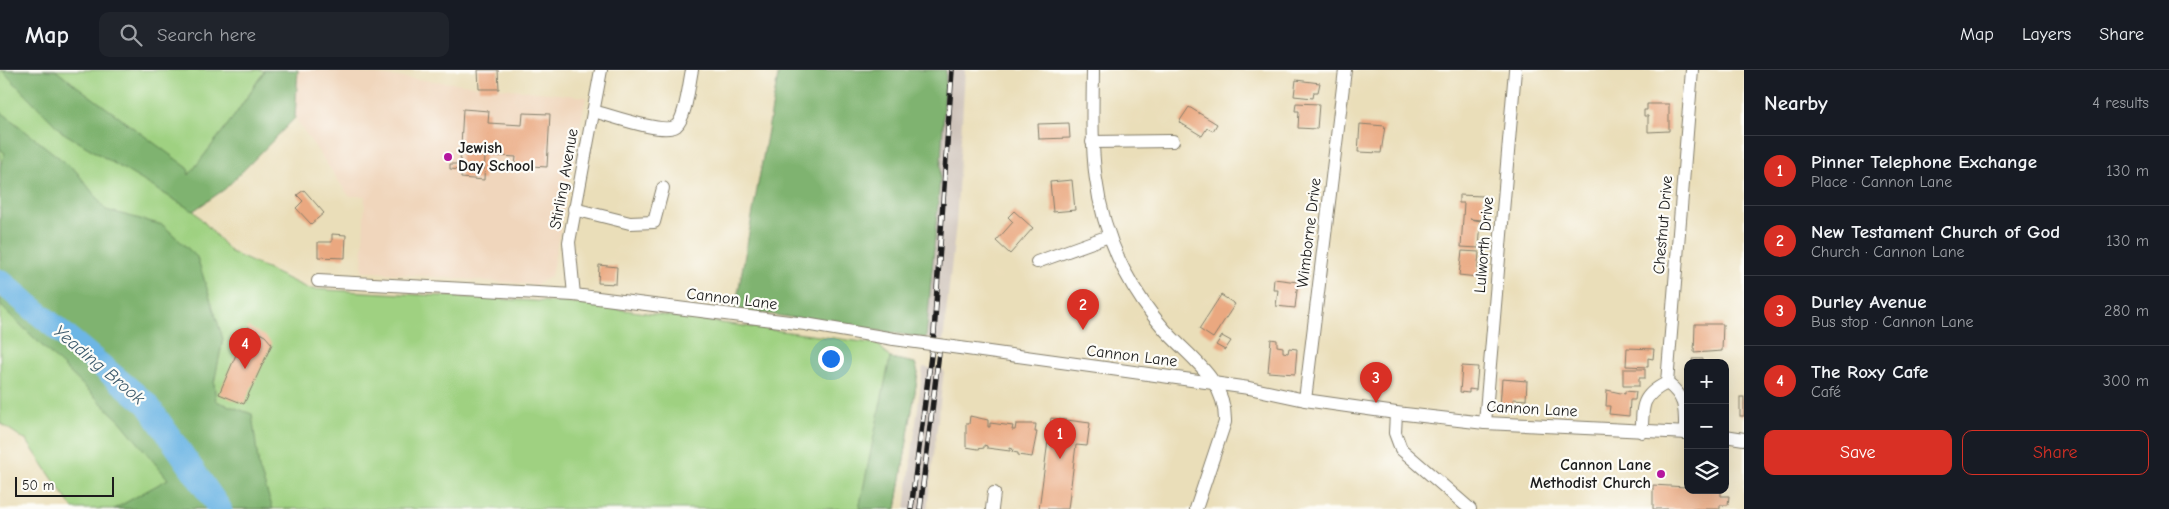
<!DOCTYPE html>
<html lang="en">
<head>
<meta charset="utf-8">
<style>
	body { margin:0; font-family:"Comic Neue",sans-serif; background:#20242c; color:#f1f3f6 }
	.controls { position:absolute; right:15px; bottom:15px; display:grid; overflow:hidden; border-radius:10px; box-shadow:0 5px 20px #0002 }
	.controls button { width:45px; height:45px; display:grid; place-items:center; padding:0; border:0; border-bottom:1px solid #363941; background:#171b24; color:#f1f3f6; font:25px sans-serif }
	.scale { position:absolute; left:15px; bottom:12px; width:99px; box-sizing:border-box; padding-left:5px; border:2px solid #1c1c1c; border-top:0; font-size:14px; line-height:18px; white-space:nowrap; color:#1c1c1c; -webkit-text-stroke:4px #fdfcf7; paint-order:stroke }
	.you { position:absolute; left:830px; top:288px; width:18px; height:18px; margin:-12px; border:4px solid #fff; border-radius:50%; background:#1a73e8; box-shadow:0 0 0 8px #1a73e833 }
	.badge { display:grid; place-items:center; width:32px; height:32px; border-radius:50%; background:#d93025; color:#fff; font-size:16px; font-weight:700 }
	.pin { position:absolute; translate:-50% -41px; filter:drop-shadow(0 1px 2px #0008) }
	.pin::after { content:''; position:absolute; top:26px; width:18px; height:15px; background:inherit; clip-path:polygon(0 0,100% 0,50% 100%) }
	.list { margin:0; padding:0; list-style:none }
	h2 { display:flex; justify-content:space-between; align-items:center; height:65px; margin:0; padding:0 20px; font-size:21px }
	h2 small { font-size:16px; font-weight:400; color:#9ea1a6 }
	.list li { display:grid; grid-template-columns:32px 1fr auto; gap:15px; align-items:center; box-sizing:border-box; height:70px; padding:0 20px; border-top:1px solid #363941 }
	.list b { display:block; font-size:19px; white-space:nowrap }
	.list p { margin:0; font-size:16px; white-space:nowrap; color:#9ea1a6 }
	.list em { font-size:16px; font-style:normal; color:#9ea1a6 }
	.actions { display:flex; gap:10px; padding:15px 20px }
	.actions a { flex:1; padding:11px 0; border:1px solid #d93025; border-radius:10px; text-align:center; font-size:18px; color:#d93025 }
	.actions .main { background:#d93025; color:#fff }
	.icon { flex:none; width:28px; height:28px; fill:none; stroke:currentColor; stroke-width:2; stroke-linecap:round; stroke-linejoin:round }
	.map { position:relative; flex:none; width:1744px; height:439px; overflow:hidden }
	header { display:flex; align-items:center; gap:30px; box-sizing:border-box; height:70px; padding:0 25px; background:#171b24; border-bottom:1px solid #363941 }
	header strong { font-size:24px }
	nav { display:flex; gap:28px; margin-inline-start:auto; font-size:18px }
	.search { width:350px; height:45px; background:#20242c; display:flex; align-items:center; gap:12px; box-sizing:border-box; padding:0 18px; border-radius:10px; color:#9ea1a6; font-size:19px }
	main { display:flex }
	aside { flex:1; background:#171b24 }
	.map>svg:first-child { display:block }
</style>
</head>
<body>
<header>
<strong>Map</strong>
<div class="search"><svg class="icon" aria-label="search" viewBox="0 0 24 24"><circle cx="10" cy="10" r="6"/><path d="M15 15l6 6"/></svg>Search here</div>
<nav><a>Map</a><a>Layers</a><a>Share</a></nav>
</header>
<main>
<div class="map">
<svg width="1744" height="439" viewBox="0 0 1744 439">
	<rect width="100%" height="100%" fill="#fdfcf7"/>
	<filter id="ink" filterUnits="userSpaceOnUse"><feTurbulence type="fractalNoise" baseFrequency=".02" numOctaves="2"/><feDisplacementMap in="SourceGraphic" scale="10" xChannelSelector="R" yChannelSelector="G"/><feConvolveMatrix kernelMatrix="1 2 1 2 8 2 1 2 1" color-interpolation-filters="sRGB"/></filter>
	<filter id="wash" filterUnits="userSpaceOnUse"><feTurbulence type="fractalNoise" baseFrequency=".0096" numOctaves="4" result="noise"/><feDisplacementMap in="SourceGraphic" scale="20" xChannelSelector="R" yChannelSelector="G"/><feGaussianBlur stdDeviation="1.12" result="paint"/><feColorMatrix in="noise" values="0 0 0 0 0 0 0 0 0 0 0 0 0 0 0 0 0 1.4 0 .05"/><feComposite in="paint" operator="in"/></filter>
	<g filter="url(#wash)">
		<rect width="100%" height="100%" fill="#eadeb9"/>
		<polygon fill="#f0d6bc" points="298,0 328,0 586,27 551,206 536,215 362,201 365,126 349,126 295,48"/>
		<g fill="#cec2b9">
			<polygon points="946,0 965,0 956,154 943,271 926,268 940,110"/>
			<polygon points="923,297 944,300 927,439 905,439"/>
		</g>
		<polygon fill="#9fd181" stroke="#5e764e" points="0,0 265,0 235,45 193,140 231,182 309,219 572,233 878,274 890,288 915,293 918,303 896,439 73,439 27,371 0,353"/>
		<g fill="#7fb36f" stroke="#4e6846">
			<polygon points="2,0 55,0 188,98 189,105 235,45 265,0 298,0 295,48 225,119 193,141 62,62"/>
			<polygon points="779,0 946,0 940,110 926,268 735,239"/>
			<polygon points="0,41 76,101 106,140 163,155 197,187 223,269 214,313 216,331 252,344 259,398 273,439 114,439 168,409 121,352 0,235 0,96 5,83 0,79"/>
			<polygon points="890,288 915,293 918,303 896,439 859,439"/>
		</g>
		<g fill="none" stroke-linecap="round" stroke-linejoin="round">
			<polyline stroke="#6db6e5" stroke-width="24" points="0,211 147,334 220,439"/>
		</g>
		<g id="blocks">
			<g fill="#eaa880">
				<polygon points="478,0 498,0 499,19 479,19"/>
				<polygon points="1296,10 1320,13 1318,22 1314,22 1313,28 1294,26"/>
				<polygon points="1296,33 1319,34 1317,59 1298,58 1299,41 1295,41"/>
				<polygon points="1647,34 1669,34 1669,61 1648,62 1648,46 1644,46 1644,40 1647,40"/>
				<polygon points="1189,37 1217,54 1213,61 1207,58 1202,66 1179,52"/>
				<polygon points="463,39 489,41 488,53 522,55 523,43 550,44 547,97 515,95 516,87 485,85 484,110 461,108 461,100 450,99 450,94 460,94"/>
				<polygon points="1069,53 1070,68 1039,69 1038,54"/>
				<polygon points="1360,54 1385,56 1381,83 1358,82"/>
				<polygon points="1072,110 1075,140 1053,142 1050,112"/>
				<polygon points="304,120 324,143 311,154 296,138 303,131 297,125"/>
				<polygon points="1459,125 1483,126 1482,150 1470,149 1481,151 1479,178 1461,177 1464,133 1459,133"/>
				<polygon points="1014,141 1033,158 1010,184 996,171 1013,152 1008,147"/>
				<polygon points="332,164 346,165 345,188 318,187 318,172 332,172"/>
				<polygon points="1462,181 1479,182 1477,207 1459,205"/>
				<polygon points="599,195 617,197 616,214 598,213"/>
				<polygon points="1274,209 1298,212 1295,238 1276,236 1278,220 1273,220"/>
				<polygon points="1221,225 1235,234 1213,268 1199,259"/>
				<polygon points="1695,254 1723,254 1722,281 1694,283"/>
				<polygon points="248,257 265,266 272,274 244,334 219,324"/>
				<polygon points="1222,266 1231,271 1225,280 1216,275"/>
				<polygon points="1271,269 1277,270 1277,276 1283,277 1283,282 1288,283 1289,278 1297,279 1295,304 1268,302"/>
				<polygon points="1627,278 1654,279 1653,289 1648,288 1648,297 1626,296"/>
				<polygon points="1692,289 1703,289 1703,293 1693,293"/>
				<polygon points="1462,296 1478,297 1476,320 1469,319 1469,323 1460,322"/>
				<polygon points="1623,299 1645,299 1645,308 1639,308 1639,316 1623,316"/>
				<polygon points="1502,309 1527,311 1526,330 1513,329 1513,337 1500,336"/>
				<polygon points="1607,320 1625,324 1625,321 1636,322 1635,330 1630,330 1629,346 1609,344 1610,336 1606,336"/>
				<rect x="1740" y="327" width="4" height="19"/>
				<polygon points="970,346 988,350 988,357 990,357 990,353 1013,356 1012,360 1015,360 1016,354 1036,354 1035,362 1037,362 1032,387 1018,385 1018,383 1012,382 1013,379 1010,378 1010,381 987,378 987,376 984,375 984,378 978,379 966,377 966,354 969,354"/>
				<polygon points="1051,348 1090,353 1087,376 1076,375 1068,439 1039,439"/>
				<polygon points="1686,410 1688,420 1721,420 1721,426 1729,426 1728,435 1720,435 1720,439 1653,439 1653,415 1686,417"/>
			</g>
		</g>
	</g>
	<g filter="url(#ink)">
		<use href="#blocks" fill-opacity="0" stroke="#837d6a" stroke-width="1"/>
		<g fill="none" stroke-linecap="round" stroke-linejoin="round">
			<defs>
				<g id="minor">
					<path d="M1093 0C1092 75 1089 130 1124 200 1135 221 1149 242 1165 260 1190 288 1226 309 1225 352L1196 439"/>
					<path d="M593 41C610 45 663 65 676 56 686 48 689 13 692 0"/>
					<polyline points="1092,72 1173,71"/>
					<polyline points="574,139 630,153 654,152 663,118"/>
					<polyline points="1037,192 1109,166"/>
					<polyline points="318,211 574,225 805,254 894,269"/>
					<polyline points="574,225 569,172 601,0"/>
					<polyline points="960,278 1249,318 1305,330 1396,343 1485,353 1688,363"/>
					<polyline points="1667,313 1692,0"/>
					<path d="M1667 313C1687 328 1685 340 1685 363"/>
					<polyline points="1305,330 1345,0"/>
					<polyline points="1396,343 1395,363 1401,379 1470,439"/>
					<polyline points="1485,353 1515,0"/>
					<path d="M1642 362C1642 335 1642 325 1667 313"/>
					<polyline points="1725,366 1744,369"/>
					<polyline points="992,439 994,423"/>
				</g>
			</defs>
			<use href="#minor" stroke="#837d6a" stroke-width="14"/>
			<use href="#minor" stroke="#fff" stroke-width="12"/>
			<defs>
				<g id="rail">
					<polyline points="911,439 934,263 952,0"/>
					<polyline points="920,439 940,274"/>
				</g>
			</defs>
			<use href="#rail" stroke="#1c1c1c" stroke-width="5.5"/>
			<use href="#rail" stroke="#fdfcf7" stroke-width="4" stroke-dasharray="11" stroke-linecap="butt"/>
			<defs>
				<polyline id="minor-bridge" points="894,269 960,278"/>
			</defs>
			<use href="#minor-bridge" stroke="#837d6a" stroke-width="14" stroke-linecap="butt"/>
			<use href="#minor-bridge" stroke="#fff" stroke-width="12"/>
		</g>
	</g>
	<g fill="#b5179e" stroke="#fdfcf7" stroke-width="2">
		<circle cx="448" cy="87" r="5"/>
		<circle cx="1661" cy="404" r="5"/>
	</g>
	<g text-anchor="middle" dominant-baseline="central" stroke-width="4.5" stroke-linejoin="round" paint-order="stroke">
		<g font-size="16" font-weight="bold" fill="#1c1c1c" stroke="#fdfcf7" text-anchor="start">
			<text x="458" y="78">Jewish<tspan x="458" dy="18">Day School</tspan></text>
			<text x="1651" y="395" text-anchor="end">Cannon Lane<tspan x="1651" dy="18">Methodist Church</tspan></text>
		</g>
		<g font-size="16" fill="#1c1c1c" stroke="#fdfcf7">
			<text transform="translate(564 109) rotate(-80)">Stirling Avenue</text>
			<text transform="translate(1663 155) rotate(-85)">Chestnut Drive</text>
			<text transform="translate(1309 163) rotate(-83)">Wimborne Drive</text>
			<text transform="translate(1484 175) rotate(-85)">Lulworth Drive</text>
			<text transform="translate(732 229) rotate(7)">Cannon Lane</text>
			<text transform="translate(1132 286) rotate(7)">Cannon Lane</text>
			<text transform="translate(1532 339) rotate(3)">Cannon Lane</text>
		</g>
		<g font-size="18" font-style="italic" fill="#3c5a6c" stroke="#fdfcf7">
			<text transform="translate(99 295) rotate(40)">Yeading Brook</text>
		</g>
	</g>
</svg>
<div class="controls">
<button>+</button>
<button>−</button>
<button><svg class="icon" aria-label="layers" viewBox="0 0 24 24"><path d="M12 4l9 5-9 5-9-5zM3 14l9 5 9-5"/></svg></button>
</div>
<div class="scale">50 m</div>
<div class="you"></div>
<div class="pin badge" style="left:1060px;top:389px">1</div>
<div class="pin badge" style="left:1083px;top:260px">2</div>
<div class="pin badge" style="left:1376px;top:333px">3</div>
<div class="pin badge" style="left:245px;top:299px">4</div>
</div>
<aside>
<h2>Nearby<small>4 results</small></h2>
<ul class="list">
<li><span class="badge">1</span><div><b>Pinner Telephone Exchange</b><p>Place · Cannon Lane</p></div><em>130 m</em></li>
<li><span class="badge">2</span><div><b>New Testament Church of God</b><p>Church · Cannon Lane</p></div><em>130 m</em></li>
<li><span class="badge">3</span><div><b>Durley Avenue</b><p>Bus stop · Cannon Lane</p></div><em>280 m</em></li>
<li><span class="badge">4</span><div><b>The Roxy Cafe</b><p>Café</p></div><em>300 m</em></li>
</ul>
<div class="actions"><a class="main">Save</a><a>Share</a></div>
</aside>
</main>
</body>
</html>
